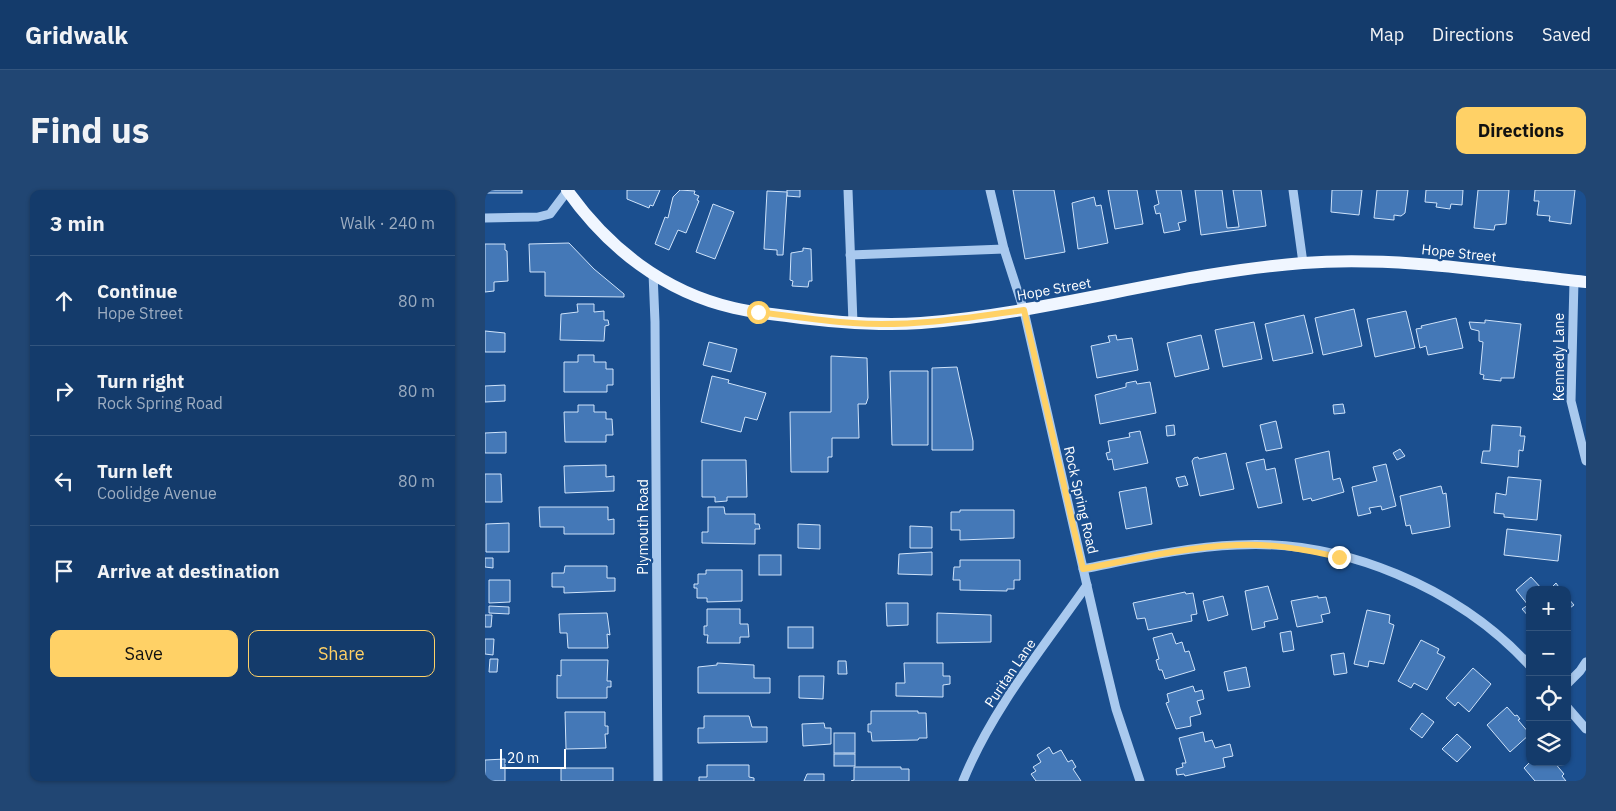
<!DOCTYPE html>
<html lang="en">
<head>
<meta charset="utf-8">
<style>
	body { margin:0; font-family:"IBM Plex Sans",sans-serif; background:#214673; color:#f1f3f6 }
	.controls { position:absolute; right:15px; bottom:15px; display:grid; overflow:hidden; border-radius:10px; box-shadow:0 1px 4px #0004 }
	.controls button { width:45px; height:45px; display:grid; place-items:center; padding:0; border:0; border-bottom:1px solid #33557e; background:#143b6b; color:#f1f3f6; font:25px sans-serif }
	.scale { position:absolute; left:15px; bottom:12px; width:66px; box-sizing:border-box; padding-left:5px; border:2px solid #fff; border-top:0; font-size:14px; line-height:18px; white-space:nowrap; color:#fff; -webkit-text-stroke:4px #1b4f8f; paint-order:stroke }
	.stop { position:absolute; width:15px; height:15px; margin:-11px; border:4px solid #ffd166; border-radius:50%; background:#fff }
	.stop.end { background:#ffd166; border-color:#fff; box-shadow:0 1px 5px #0008 }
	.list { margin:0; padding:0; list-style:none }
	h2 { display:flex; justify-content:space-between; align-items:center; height:65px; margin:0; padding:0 20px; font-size:21px }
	h2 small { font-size:16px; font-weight:400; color:#9dadc1 }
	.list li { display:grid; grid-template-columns:32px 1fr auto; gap:15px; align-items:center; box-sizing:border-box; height:90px; padding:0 20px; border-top:1px solid #33557e }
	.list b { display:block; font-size:19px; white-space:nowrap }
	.list p { margin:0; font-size:16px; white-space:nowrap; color:#9dadc1 }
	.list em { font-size:16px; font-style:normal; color:#9dadc1 }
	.actions { display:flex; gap:10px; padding:15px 20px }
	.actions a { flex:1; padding:11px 0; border:1px solid #ffd166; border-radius:10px; text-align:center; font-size:18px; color:#ffd166 }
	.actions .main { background:#ffd166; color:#111 }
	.icon { flex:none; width:28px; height:28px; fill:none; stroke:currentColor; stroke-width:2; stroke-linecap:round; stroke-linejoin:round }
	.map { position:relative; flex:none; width:1101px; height:591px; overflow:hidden; border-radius:10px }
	header { display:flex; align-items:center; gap:30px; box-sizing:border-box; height:70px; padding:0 25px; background:#143b6b; border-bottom:1px solid #33557e }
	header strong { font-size:24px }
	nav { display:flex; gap:28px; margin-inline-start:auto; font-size:18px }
	.intro { display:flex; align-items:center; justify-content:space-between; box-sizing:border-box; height:120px; padding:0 30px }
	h1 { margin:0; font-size:35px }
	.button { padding:12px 22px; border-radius:10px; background:#ffd166; color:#111; font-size:18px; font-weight:700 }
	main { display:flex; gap:30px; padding:0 30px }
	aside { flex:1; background:#143b6b; border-radius:10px; box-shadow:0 1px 4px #0004 }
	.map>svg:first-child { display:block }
</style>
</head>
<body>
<header>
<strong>Gridwalk</strong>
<nav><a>Map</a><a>Directions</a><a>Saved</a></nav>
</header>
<div class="intro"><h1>Find us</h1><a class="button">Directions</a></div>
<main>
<aside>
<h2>3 min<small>Walk · 240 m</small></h2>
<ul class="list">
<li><svg class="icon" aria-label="ahead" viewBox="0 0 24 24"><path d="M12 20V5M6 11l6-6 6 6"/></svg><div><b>Continue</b><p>Hope Street</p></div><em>80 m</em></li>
<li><svg class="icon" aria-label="right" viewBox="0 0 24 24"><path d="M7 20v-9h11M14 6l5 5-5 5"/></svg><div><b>Turn right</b><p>Rock Spring Road</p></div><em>80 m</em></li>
<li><svg class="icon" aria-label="left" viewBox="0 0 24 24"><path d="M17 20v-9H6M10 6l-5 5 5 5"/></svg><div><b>Turn left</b><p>Coolidge Avenue</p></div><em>80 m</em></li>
<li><svg class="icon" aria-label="arrive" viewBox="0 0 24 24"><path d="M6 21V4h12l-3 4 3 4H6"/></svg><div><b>Arrive at destination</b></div></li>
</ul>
<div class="actions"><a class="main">Save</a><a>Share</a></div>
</aside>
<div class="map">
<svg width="1101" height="591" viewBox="0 0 1101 591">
	<rect width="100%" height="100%" fill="#1b4f8f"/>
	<g fill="#4478b7" stroke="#cfe3fa">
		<rect x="0" y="0" width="37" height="3"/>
		<polygon points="142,0 175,0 168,16 165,15 164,18 142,9"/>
		<polygon points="195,0 210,1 209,4 214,6 212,10 214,11 201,43 193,40 184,60 170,54 180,27 183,28 188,7"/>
		<polygon points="302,0 315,0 315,7 302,6"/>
		<polygon points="528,0 569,0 580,62 540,69"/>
		<polygon points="623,0 652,0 658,34 630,39"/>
		<polygon points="671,0 696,0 701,31 693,33 695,40 679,43 675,23 671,24 669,16 674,14"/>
		<polygon points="710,0 737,0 742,38 754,37 748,0 776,0 781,36 716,45"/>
		<polygon points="847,0 877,0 874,25 846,22"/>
		<polygon points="892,0 923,0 920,23 916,26 909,25 909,30 889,28"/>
		<polygon points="941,0 978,0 977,15 966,14 965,19 951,17 952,13 940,12"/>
		<polygon points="993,0 1024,0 1021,34 1010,35 1009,40 989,38"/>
		<polygon points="1050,0 1090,0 1086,34 1064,31 1065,26 1052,25 1054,11 1049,11"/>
		<polygon points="282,1 302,2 298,65 292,65 292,60 279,59"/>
		<polygon points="609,7 611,16 616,15 623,53 593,59 587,13"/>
		<polygon points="228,14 249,22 230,69 211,62"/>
		<polygon points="84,53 109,79 139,104 139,107 60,106 60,82 45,82 44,54"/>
		<polygon points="0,54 20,54 20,60 22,61 23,91 9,92 9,101 0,102"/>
		<polygon points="318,58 326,59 327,91 324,91 323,97 307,96 308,91 305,90 306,63 318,61"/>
		<polygon points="92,114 109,114 109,122 119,121 119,130 123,130 124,135 120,136 119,151 75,150 76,124 93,122"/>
		<polygon points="869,119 877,156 838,165 830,128"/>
		<polygon points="921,121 930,158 890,167 882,129"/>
		<polygon points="819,125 828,163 788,171 780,134"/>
		<polygon points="971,128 978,158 943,165 941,156 935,158 931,139 937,138 936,136"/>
		<polygon points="1000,130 1036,134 1029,188 1016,188 1016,191 998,189 999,185 995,184 998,152 994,151 994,141 986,139 984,132 1000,133"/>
		<polygon points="769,132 777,169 738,177 730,140"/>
		<polygon points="0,141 20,143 20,162 0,162"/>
		<polygon points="631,145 632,150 647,148 653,180 612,188 606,156 625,152 623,146"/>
		<polygon points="716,145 724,179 690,187 682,153"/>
		<polygon points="224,152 252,159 246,182 218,175"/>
		<polygon points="93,165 109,165 109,172 121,172 121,179 128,179 128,195 122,195 122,202 79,202 79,172 93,172"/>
		<polygon points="346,166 382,168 383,208 381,214 373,214 374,248 347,248 347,267 343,267 343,282 306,282 305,222 346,222"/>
		<polygon points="472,177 488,251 488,260 447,260 447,178"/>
		<polygon points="405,181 443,181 443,255 407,255"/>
		<polygon points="227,186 244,190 243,193 281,203 272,230 260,227 256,242 216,232"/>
		<polygon points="651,191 652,194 665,192 671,223 615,234 610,205 641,197 641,193"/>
		<polygon points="20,195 20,211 0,212 0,196"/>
		<polygon points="858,214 860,223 849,224 848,215"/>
		<polygon points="93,215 109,215 109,222 121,222 121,229 127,229 128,245 121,245 121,252 80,252 79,222 93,222"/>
		<polygon points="791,231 797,258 781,261 775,235"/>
		<polygon points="689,235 690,245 682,246 681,236"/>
		<polygon points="1007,235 1036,237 1035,246 1040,246 1038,261 1034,260 1033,277 996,273 998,261 1005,261"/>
		<polygon points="655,241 663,273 629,280 627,269 623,270 621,263 625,262 623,251 645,247 644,243"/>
		<polygon points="21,242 21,263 0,263 0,243"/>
		<polygon points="915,259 920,266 912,270 908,263"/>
		<polygon points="844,261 848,290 855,288 859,302 827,311 826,308 818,310 810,269"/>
		<polygon points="741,263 749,299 715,306 707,271 709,268 713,267 714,269"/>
		<polygon points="779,269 781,280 790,278 797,313 773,318 761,273"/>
		<polygon points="217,270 261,270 262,307 242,307 242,311 230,312 230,307 217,307"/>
		<polygon points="901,274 911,316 897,320 896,316 884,318 886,323 873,326 867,297 892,291 888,277"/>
		<polygon points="121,275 121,287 129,286 129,301 80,303 79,276"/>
		<polygon points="0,284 16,284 17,312 0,312"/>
		<polygon points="700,286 703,295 694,297 691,288"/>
		<polygon points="1023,287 1056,290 1052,330 1019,327 1019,324 1009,323 1011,303 1021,305"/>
		<polygon points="956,296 958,304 961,303 965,337 927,344 925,335 921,336 915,306"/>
		<polygon points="661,297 667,334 641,339 634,302"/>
		<polygon points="54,317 123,317 123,330 129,329 129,344 79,344 79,337 55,337"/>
		<polygon points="223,317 239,317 240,324 270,324 270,334 274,334 275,339 270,339 270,354 217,353 217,342 223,342"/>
		<polygon points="475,320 529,320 529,348 475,350 475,340 466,340 466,322 475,322"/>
		<polygon points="24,333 24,362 1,362 1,334"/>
		<polygon points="313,334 335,335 335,359 313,358"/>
		<polygon points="425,336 447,337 447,358 425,358"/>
		<polygon points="1022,339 1076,345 1073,371 1019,365"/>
		<polygon points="447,362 447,385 413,384 414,364"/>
		<rect x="274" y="365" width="22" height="20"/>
		<polygon points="0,368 8,368 8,378 0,377"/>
		<polygon points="475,370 535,370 535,390 529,390 529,399 522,399 522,401 475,400 475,390 468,390 469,377 475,377"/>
		<polygon points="80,376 122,376 122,388 130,388 130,401 79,403 79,397 67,397 67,383 79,383"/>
		<polygon points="221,380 257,380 257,411 222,412 222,408 212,408 212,398 209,398 209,394 213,394 213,384 221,384"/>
		<polygon points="1046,387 1058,400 1045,400 1045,428 1037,419 1043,415 1031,400"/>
		<polygon points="4,390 25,390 25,412 4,413"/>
		<polygon points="1071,393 1076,400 1059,400 1063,396 1065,399"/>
		<polygon points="783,396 793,429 779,432 780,437 767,440 760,401"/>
		<polygon points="700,402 701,404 708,403 712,424 706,425 707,431 663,440 660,428 652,429 648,413"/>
		<polygon points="738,406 743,425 723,431 718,411"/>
		<polygon points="833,406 833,408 841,407 845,423 836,425 838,432 812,437 806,411"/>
		<polygon points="1082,407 1089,415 1082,420"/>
		<polygon points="401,413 423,413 423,435 402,436"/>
		<polygon points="4,416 24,417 24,424 4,423"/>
		<polygon points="222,419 255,419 255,434 263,434 264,447 255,447 255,453 222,453 223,445 219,445 219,436 222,436"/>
		<polygon points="882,420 905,425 904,433 909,435 899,474 884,471 883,477 869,474"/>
		<polygon points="122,423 125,445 122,444 123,458 83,458 82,443 75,443 74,424"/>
		<polygon points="452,423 506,425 506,452 452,453"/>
		<polygon points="0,425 7,425 6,437 0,437"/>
		<rect x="303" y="437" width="25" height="21"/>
		<polygon points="806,441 809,460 798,462 795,443"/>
		<polygon points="687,443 691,454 697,452 700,462 704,461 710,480 680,489 677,480 674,480 671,470 674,469 668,448"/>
		<polygon points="0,449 9,449 8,465 0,464"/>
		<polygon points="936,450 954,459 952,463 960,467 942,500 929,493 926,498 913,491"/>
		<polygon points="859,463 862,483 849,485 846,465"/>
		<polygon points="5,469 13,469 12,482 4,482"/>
		<polygon points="76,470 123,470 122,491 126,491 126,497 122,497 122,508 72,508 72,485 76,486"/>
		<polygon points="353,471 361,471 362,484 353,484"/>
		<polygon points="232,473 269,475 269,488 285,488 285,503 213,503 213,477 232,475"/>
		<polygon points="419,473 458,473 458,486 465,486 465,494 458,495 458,507 411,506 411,493 420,493"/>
		<polygon points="761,477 765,497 743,501 739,482"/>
		<polygon points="988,478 1006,494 984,522 973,512 970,516 961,508"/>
		<polygon points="314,486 339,486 338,509 314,508"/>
		<polygon points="708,496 710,502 717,500 719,509 712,511 716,524 705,527 706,536 691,539 681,513 684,512 682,504"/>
		<polygon points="1022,517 1030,526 1032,525 1035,529 1033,530 1045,544 1025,562 1002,535"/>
		<polygon points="386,521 433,521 433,523 441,523 442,548 434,548 433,550 387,551 386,542 383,542 383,534 386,534"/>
		<polygon points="80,522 120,522 120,536 123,536 123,544 120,544 121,558 81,559"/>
		<polygon points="937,523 949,532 937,548 925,539"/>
		<polygon points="219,526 264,526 267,537 282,537 282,552 213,553 213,538 219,538"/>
		<polygon points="339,533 340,538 346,538 346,554 318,556 317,534"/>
		<polygon points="718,542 720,552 727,550 730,558 745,554 748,566 738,568 740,577 700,586 699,584 692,585 691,579 698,577 697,573 701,573 694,548"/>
		<rect x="349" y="543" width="21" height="20"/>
		<polygon points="972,544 986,557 972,572 957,559"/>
		<polygon points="564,557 568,564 576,560 583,572 587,570 591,577 588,579 596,591 551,591 546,584 551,581 548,577 556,572 552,565"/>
		<rect x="349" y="564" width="21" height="12"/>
		<polygon points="20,569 20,591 0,591 0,570"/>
		<polygon points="1045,572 1069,572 1079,584 1077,586 1081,591 1050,591 1039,578"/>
		<polygon points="222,575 264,575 264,587 269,588 269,591 214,591 214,587 222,587"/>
		<polygon points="369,577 416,577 416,579 424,579 424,591 366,591 369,590"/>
		<rect x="76" y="578" width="52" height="13"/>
		<polygon points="322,584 339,584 339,591 319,591"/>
	</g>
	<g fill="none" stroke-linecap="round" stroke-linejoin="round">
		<g stroke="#a9c9ee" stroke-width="9">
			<polyline points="363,0 368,133"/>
			<polyline points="505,0 519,59 539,121 617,461 631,519 655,591"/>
			<polyline points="808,0 818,73"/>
			<polyline points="0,28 53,27 65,24 83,0"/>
			<polyline points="365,65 519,59"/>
			<polyline points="168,83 170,132 173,591"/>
			<polyline points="1089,91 1086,211 1101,271"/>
			<path d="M598 379C649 369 700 357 752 355 858 349 974 398 1045 476"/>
			<polyline points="1082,494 1095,481 1101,472"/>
			<polyline points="1082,517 1101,539"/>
			<path d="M478 591C507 519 558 458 602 395"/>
		</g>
		<path stroke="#f0f6ff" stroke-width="12" d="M82 0C123 58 179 102 249 118 266 122 284 124 302 126 346 132 391 136 436 133 565 123 689 83 818 73 913 66 1007 82 1101 92"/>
	</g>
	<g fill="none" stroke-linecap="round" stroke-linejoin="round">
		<path stroke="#ffd166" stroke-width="6" d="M273 122C305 126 336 131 368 133 425 137 483 128 539 120L598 379C649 369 701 357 752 355 787 353 821 360 854 367"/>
	</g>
	<g text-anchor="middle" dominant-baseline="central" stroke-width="4.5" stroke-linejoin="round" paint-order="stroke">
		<g font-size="14" fill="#fff" stroke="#1b4f8f">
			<text transform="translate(974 63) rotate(6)">Hope Street</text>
			<text transform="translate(569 99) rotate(-10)">Hope Street</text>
			<text transform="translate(1074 167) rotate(-90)">Kennedy Lane</text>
			<text transform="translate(596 310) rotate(77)">Rock Spring Road</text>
			<text transform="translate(158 337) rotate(-90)">Plymouth Road</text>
			<text transform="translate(525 483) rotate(-56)">Puritan Lane</text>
		</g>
	</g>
</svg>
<div class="controls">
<button>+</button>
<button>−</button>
<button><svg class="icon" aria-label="locate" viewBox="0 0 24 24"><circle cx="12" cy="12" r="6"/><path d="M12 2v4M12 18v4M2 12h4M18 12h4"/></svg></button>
<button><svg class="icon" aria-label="layers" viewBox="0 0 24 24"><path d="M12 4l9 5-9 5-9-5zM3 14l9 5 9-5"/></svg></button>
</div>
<div class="scale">20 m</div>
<div class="stop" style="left:273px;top:122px"></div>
<div class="stop end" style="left:854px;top:367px"></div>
</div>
</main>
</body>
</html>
